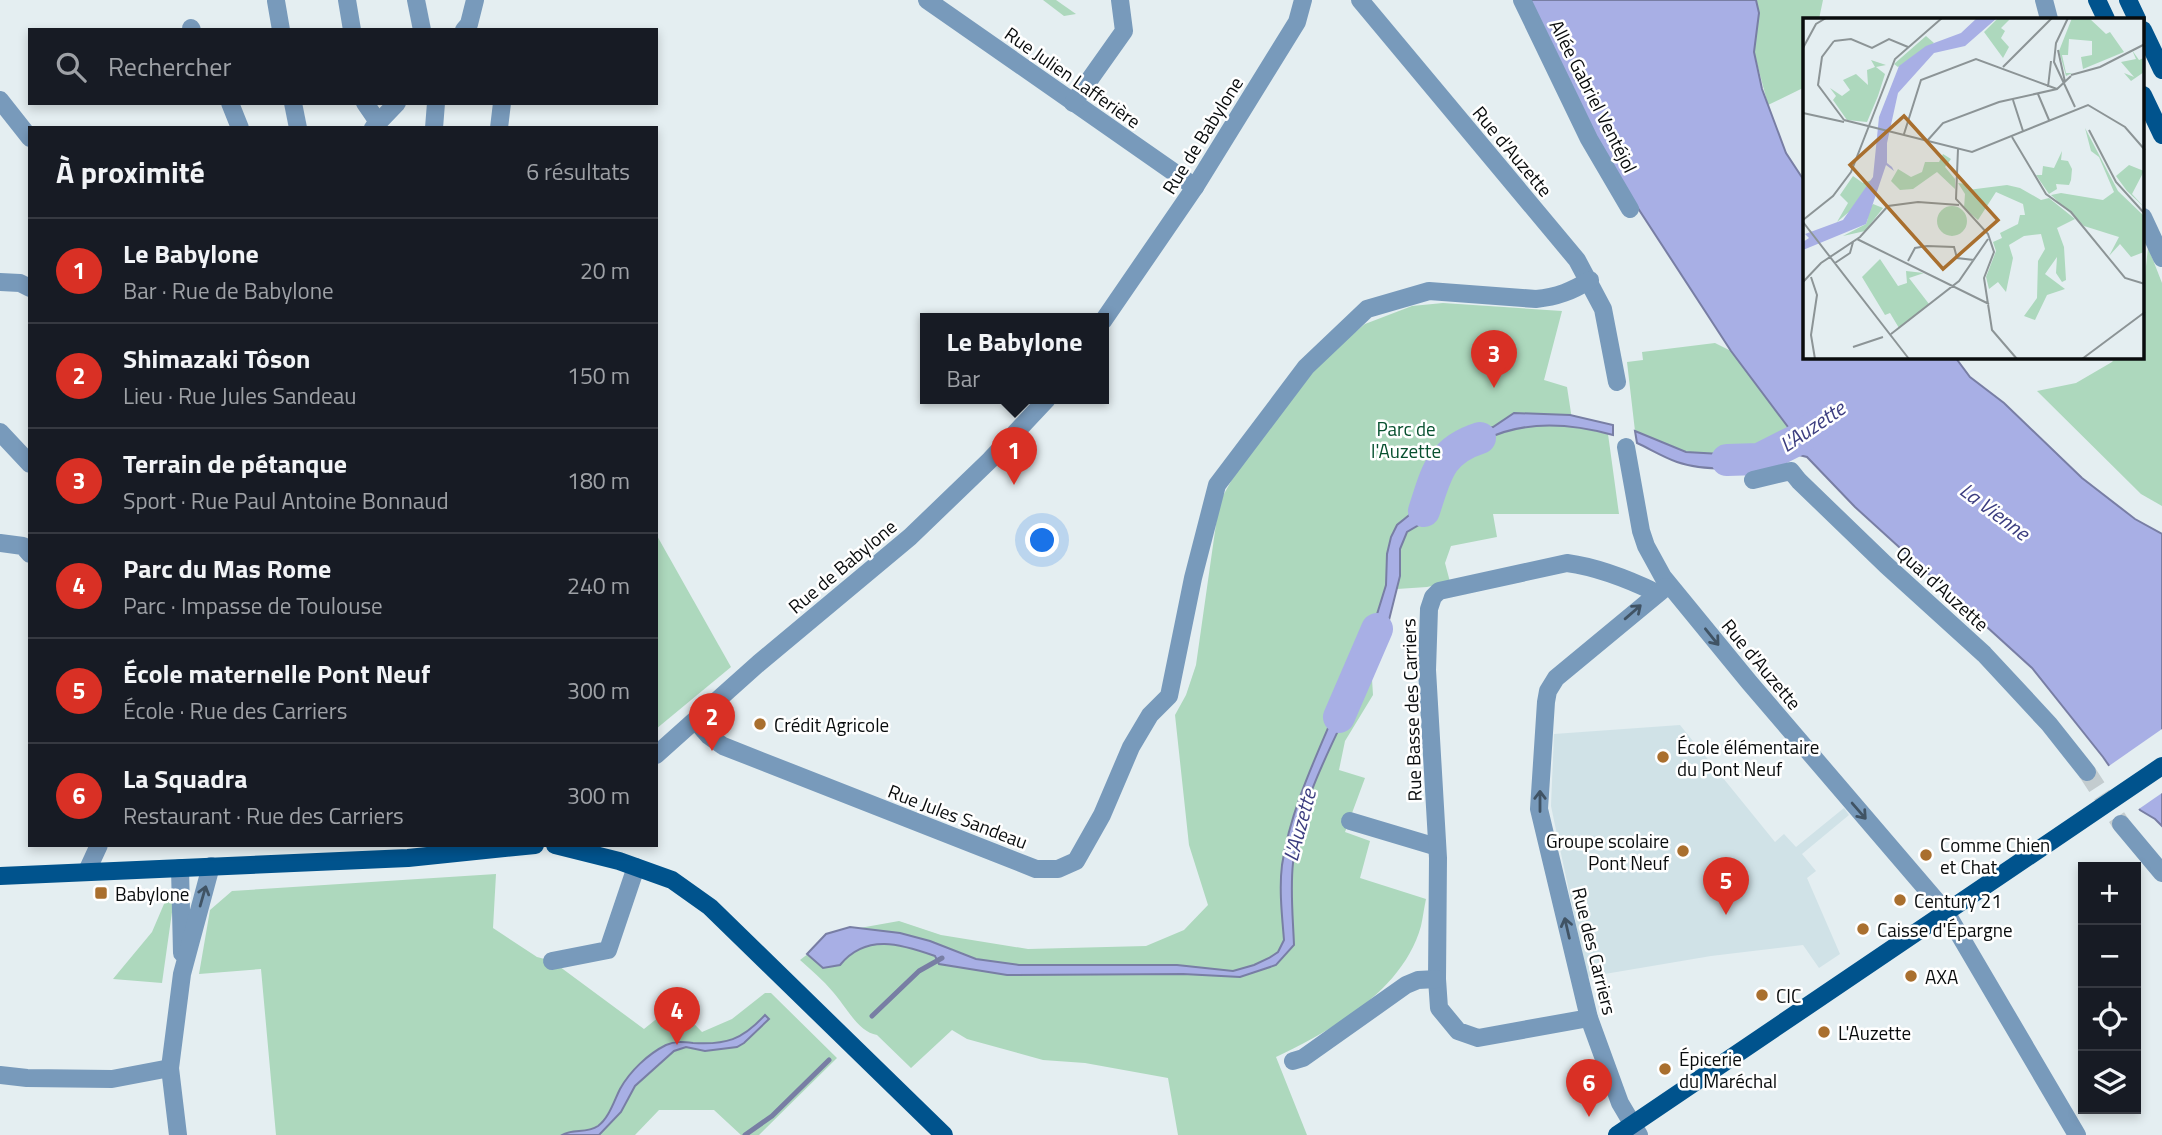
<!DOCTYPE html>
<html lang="fr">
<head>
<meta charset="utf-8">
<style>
	body { margin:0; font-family:"Titillium Web",sans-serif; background:#20242c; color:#f1f3f6 }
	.controls { position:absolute; right:21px; bottom:21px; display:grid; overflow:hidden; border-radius:0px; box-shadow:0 4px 10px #0003 }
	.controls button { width:63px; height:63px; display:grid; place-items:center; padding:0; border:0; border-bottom:2px solid #363941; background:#171b24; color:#f1f3f6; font:35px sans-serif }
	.you { position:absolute; left:1043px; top:541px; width:24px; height:24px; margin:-18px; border:5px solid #fff; border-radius:50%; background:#1a73e8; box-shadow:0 0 0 10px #1a73e833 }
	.badge { display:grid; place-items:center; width:46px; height:46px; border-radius:50%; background:#d93025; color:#fff; font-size:23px; font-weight:700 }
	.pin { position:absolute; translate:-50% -58px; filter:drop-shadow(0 2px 4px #0008) }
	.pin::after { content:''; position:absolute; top:37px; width:24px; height:21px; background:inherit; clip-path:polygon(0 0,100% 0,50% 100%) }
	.popup { position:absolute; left:920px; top:313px; width:189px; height:91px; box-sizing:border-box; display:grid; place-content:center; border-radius:0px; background:#171b24; filter:drop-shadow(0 2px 5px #0005); font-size:23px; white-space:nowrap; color:#9ea1a6 }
	.popup b { font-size:26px; color:#f1f3f6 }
	.popup::after { content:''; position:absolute; left:50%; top:100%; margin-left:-14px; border:14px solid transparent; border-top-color:#171b24 }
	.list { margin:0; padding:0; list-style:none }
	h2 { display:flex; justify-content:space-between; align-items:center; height:91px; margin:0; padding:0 28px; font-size:30px }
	h2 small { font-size:23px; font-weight:400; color:#9ea1a6 }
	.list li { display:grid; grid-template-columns:46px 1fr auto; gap:21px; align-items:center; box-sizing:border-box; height:105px; padding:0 28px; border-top:2px solid #363941 }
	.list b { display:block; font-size:26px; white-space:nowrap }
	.list p { margin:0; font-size:23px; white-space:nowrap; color:#9ea1a6 }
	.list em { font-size:23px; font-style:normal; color:#9ea1a6 }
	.icon { flex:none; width:38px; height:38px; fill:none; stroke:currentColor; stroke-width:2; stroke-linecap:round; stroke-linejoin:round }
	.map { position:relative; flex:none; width:2162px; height:1135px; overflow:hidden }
	.search { position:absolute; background:#171b24; box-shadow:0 4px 10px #0003; left:28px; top:28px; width:630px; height:77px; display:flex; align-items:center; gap:18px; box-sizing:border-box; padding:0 24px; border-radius:0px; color:#9ea1a6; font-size:26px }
	.panel { position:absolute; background:#171b24; box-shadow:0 4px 10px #0003; left:28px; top:126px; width:630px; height:721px; border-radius:0px }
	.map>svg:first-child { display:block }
</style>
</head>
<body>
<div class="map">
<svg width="2162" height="1135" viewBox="0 0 2162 1135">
	<rect width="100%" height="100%" fill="#e4eef1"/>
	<polygon fill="#d0e2e7" points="1680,725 1775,842 1784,834 1796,847 1844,808 1849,815 1802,854 1816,871 1807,878 1840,954 1819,968 1803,945 1711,956 1587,977 1551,806 1554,734"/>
	<g fill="#add8bd">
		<polygon points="1043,0 1056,0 1076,14 1064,16"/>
		<polygon points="1756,0 1823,0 1819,19 1805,19 1805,87 1768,105 1754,52 1759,13"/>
		<polygon points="2148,247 2162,283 2162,506 2141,494 2037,391 2076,383 2112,362 2116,357 2143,357 2143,295"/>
		<path d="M1443 303 1562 311 1544 380 1567 387 1573 426 1608 434 1619 514H1493L1497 537 1451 546 1445 563 1450 582 1427 587 1397 589 1386 632 1376 655 1372 679 1373 695 1345 741 1339 770 1365 778 1345 832 1370 841 1360 878 1426 899C1424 908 1423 917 1421 926 1403 991 1332 1030 1276 1057L1307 1135H1178L1168 1078 1085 1063 1043 1060 967 1039 952 1030 911 1068 877 1035C858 1032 845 1005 833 992 823 980 811 970 800 960L813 950 826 934 899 921 941 935 1028 949 1146 946 1184 930 1208 905 1189 845 1175 715 1186 695 1196 665 1219 503 1235 474 1322 359 1365 324 1412 306Z"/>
		<path d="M1715 343 1731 351 1788 427C1787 434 1785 441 1778 445 1759 456 1706 457 1685 452 1669 448 1651 438 1635 431L1627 362 1643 360 1642 352Z"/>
		<polygon points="656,534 731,667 656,729"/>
		<polygon points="496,874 493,928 537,957 552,961 644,1029 675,1004 702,1032 732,1019 765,993 771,993 837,1058 759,1135 741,1135 714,1110 659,1110 635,1135 276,1135 261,969 199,974 210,910 232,891"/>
		<polygon points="167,897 174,898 162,983 113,979 152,932"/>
	</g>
	<g fill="#a8afe5" stroke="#787ea4" stroke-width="2">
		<polygon points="1525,0 1756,0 1759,13 1754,52 1762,89 1786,153 1805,182 1805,357 1955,357 1970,377 2004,403 2082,478 2135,519 2162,534 2162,826 2155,819 2140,810 2103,757 2032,668 1855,507 1807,457 1799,455 1787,459 1778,445 1787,435 1788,427 1731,351 1589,133"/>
		<path d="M1514 413 1570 415 1613 425V435C1555 419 1494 420 1449 466L1443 452 1458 440 1493 427Z"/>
		<path d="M1635 431 1686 452 1721 454 1765 449 1775 463C1749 470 1702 471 1677 462 1663 457 1650 449 1637 443Z"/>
		<polygon points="1434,463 1441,478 1432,515 1429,519 1407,532 1400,549 1400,576 1386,632 1376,655 1375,668 1354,668 1369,640 1386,585 1387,554 1391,537 1397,525 1418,508"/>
		<path d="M1349 677 1362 680C1335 740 1301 797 1293 863 1290 890 1293 918 1294 945L1276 965 1240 977 1183 974 1007 975 939 964 935 956C901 944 866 933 840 965L823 968 807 954 826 934 850 927 900 933 930 941 976 959 1019 965H1177L1233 971 1254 965 1269 958 1278 952 1284 940C1282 916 1279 889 1282 865 1292 799 1326 738 1349 677Z"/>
		<path d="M765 1015 769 1019 744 1043 737 1047 705 1051 686 1047 674 1051 635 1086 621 1112 599 1135H562C573 1128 586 1134 598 1126 609 1118 614 1101 620 1089 630 1071 648 1054 666 1045 675 1041 684 1042 693 1043 726 1045 742 1040 765 1015Z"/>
	</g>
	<polygon fill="#e4eef1" points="2162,729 2162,793 2136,811 2106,768"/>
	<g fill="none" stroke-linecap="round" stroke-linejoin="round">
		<g stroke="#787ea4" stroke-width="5">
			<polyline points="872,1016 919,971 942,958"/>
			<polyline points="745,1135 772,1116 829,1060"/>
		</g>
		<g stroke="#a8afe5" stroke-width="32">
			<polyline points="1727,460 1759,459 1797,440 1816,426"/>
			<path d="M1424 511C1436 475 1439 451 1480 438"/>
			<polyline points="1339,717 1377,629"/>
		</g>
		<polyline stroke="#c3cccf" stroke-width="18" stroke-dasharray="18 9" stroke-linecap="butt" points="2087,772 2121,824"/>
		<g stroke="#789abb" stroke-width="18">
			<polyline points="347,0 352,30"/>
			<polyline points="416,0 422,30"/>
			<polyline points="927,0 1195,187"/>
			<polyline points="1360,0 1577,260 1603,309 1617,382"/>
			<polyline points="1522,0 1589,139 1630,209"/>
			<polyline points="2044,0 2049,19"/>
			<polyline points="276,1 281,30"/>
			<polyline points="191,28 192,30"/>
			<polyline points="464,30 469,24 475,0"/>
			<polyline points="0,100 30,138"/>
			<polyline points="230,103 240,128"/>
			<polyline points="293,103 298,128"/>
			<polyline points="365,103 378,122"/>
			<polyline points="1073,103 1124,31 1120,0"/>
			<polyline points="373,128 397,103"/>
			<polyline points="434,128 436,103"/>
			<polyline points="499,128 502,103"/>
			<polyline points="2143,217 2162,258"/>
			<polyline points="0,282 20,283 30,288"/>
			<polyline points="1103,321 1195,187 1297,22 1303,0"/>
			<polyline points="0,432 30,464"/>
			<polyline points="1626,447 1641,531 1646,546 1663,577 1749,682 1946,912 2077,1135"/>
			<polyline points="1753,480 1791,471 1799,481 1886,565 1984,654 2049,724 2087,772"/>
			<polyline points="0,543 23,546 30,554"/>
			<path d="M696 721 709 736 723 746 1036 869H1058L1076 861 1102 815 1131 747 1150 715 1169 696 1193 578 1217 485 1306 367 1367 309 1429 291 1536 299C1557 297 1572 291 1590 280"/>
			<polyline points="656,755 759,663 910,537 990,460 1047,399"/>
			<polyline points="1350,821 1437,847"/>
			<polyline points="2121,824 2162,873"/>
			<polyline points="180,868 182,953"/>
			<polyline points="87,871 99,845"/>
			<polyline points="552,961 608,950 636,867"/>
			<path d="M1589 1018 1478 1038 1458 1031 1439 1008 1437 979 1438 858 1427 670 1429 609 1433 597 1439 591 1567 563C1597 567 1630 580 1657 593"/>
			<polyline points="1293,1061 1303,1058 1406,985 1418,980 1437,979"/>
			<polyline points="0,1075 27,1078 112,1079 170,1068"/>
			<polyline points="178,1135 170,1068 182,974 211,866"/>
			<polyline points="1639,1135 1620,1103 1589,1018 1539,809 1546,702 1548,691 1556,678 1666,587"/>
		</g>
		<g stroke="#00538d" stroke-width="18">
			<polyline points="2097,0 2106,19"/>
			<polyline points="2128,0 2137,19"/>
			<polyline points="2143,30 2162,70"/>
			<polyline points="2143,95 2162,135"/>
			<polyline points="555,845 619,861 672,880 710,907 944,1135"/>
			<polyline points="0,876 408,858 535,845"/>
			<polyline points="1617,1135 2162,766"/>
		</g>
	</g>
	<defs><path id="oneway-shaft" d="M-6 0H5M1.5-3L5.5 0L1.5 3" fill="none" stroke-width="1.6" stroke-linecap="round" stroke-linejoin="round" transform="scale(1.75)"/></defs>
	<g stroke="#405364">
		<use href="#oneway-shaft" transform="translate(1633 612) rotate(-41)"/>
		<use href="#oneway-shaft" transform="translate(1712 637) rotate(51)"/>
		<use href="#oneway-shaft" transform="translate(1540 801) rotate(-90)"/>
		<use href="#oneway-shaft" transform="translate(1859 811) rotate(49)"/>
		<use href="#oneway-shaft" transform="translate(203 896) rotate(-74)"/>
		<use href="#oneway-shaft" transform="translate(1567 928) rotate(-103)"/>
	</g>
	<g fill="#a96f2e" stroke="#fff" stroke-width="2.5">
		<circle cx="760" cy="724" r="7"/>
		<circle cx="1663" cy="757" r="7"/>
		<circle cx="1683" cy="851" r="7"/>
		<circle cx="1926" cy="855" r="7"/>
		<rect x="94" y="886" width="14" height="14" rx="3.5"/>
		<circle cx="1900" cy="900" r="7"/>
		<circle cx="1863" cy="929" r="7"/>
		<circle cx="1911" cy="976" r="7"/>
		<circle cx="1762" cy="995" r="7"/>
		<circle cx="1824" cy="1032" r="7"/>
		<circle cx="1665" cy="1069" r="7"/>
	</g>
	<g text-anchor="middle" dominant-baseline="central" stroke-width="5" stroke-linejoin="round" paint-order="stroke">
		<g font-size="19" fill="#090c0d" stroke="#fff">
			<text transform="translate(1073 77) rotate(35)">Rue Julien Lafferière</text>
			<text transform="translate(1594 96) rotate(63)">Allée Gabriel Ventéjol</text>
			<text transform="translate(1202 135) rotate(-58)">Rue de Babylone</text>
			<text transform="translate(1513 151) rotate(50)">Rue d'Auzette</text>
			<text transform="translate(842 566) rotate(-40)">Rue de Babylone</text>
			<text transform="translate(1943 588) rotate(42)">Quai d'Auzette</text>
			<text transform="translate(1762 664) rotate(50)">Rue d'Auzette</text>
			<text transform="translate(1411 710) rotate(-92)">Rue Basse des Carriers</text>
			<text transform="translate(958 816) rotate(21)">Rue Jules Sandeau</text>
			<text transform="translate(1595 951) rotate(76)">Rue des Carriers</text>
		</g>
		<g font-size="19" fill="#07502f" stroke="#fff">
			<text x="1406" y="428">Parc de<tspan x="1406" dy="22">l'Auzette</tspan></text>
		</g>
		<g font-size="19" fill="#090c0d" stroke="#fff" text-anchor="start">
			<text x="774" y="724">Crédit Agricole</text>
			<text x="1677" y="746">École élémentaire<tspan x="1677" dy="22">du Pont Neuf</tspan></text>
			<text x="1669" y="840" text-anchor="end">Groupe scolaire<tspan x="1669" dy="22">Pont Neuf</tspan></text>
			<text x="1940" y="844">Comme Chien<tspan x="1940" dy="22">et Chat</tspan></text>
			<text x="115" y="893">Babylone</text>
			<text x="1914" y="900">Century 21</text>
			<text x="1877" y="929">Caisse d'Épargne</text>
			<text x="1925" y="976">AXA</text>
			<text x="1776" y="995">CIC</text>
			<text x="1838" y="1032">L'Auzette</text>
			<text x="1679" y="1058">Épicerie<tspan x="1679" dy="22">du Maréchal</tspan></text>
		</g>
		<g font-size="21" font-style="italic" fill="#3c3e80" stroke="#fff">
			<text transform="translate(1812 426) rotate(-34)">L'Auzette</text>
			<text transform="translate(1995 511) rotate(37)">La Vienne</text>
			<text transform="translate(1299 825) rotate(-75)">L'Auzette</text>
		</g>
	</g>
	<g transform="translate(1803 18)">
		<rect width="341" height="341" fill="#e4eef1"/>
		<path d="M195 0H208L198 10 202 13 198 20 206 29 200 40 181 14ZM269 0H286L303 16 307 14 321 34 280 51 278 39 289 37V23L266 21 265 37H259L263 55H269L263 58 256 33ZM123 18 131 25 95 49 91 46ZM329 32 336 42 341 40V54L328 63 321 55 331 59 318 44 333 41ZM68 42 83 47 73 49 82 56 75 78 64 104 44 102 30 82 33 78 27 70 39 78 47 72 40 62 53 56 65 67 64 52 72 49ZM282 110 315 173 341 198V234L328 239 317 226 306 238 316 219 281 208 248 177 258 175 300 182 311 174 296 139 288 133ZM259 133 258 142 265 143 269 151 268 162 266 167 253 166 254 171 246 176 233 157H239L240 148 251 150ZM140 136 148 141 142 149 152 161V171L134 154 110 171 97 172 88 163 95 151 108 159 119 154 122 144H136ZM326 147 341 153 329 176 341 189 324 173 313 158ZM50 158 60 165 69 162 53 188 34 204 45 185 37 177ZM155 165 163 166 165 172 204 167 217 170 238 182 246 180 272 201 254 210 261 229 263 262 259 264 253 255 254 239 242 256 262 271 244 277 232 302 221 298 234 280 235 243 242 231 238 216 221 218 206 227 210 240 203 274 195 264 186 271 183 259 193 233 190 224 199 220 197 215 215 206 217 197H222L220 186 193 174 175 202 161 190 162 176ZM70 186 80 190 62 213 40 218 63 206 65 200 53 208ZM134 203a15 15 0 1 1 30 0a15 15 0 1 1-30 0ZM77 241 95 268 104 265 103 253 121 255 106 260 126 286 96 310 87 295 82 297 59 259Z" fill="#add8bd"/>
		<path d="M174 0H194L162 28 131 35 95 75 84 125V145L89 149 91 153 83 147 63 206 0 232V224L6 220 2 216 40 202 70 159 76 99 96 48 123 28 158 15Z" fill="#a8afe5"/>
		<path fill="none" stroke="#8c9496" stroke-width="2" d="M265 0 253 25 251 44 272 89M31 23 19 39 15 67 41 102M31 23 48 21 69 30 86 21 105 29M0 30 13 6 23 0M255 32 262 64M200 49 249 0M268 57 297 49 342 26M245 69 248 43M235 76 246 102M210 82 220 113M0 95 41 104M41 102 169 134 285 87 322 109 342 132M286 112 313 164 342 196M101 116 118 62 173 41 254 71M209 119 243 176 268 194 322 260 342 266M124 123 140 105 196 84 254 71 268 58M155 131 153 181 185 216 191 234 181 260 189 312 214 341M0 202 30 178 48 154 92 41 139 0M0 204 106 341M54 221 186 286M105 243 112 230 124 228 151 229 154 240 171 242M32 245 47 235 50 224M8 259 14 277 8 317 12 341M0 264 18 245 57 219 85 188 115 184 156 187M88 316 156 263 185 221M50 329 80 319M279 341 342 294"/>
		<path fill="#a96f2e" fill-opacity="0.15" stroke="#a96f2e" stroke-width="3.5" d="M101 98 195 202 140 251 47 147Z"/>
		<rect width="341" height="341" fill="none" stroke="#090c0d" stroke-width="3.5"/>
	</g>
</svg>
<div class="controls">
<button>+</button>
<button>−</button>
<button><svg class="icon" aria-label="locate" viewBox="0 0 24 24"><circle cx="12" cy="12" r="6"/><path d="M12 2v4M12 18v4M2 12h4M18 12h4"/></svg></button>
<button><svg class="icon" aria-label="layers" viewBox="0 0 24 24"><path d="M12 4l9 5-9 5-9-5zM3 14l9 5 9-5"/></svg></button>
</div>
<div class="you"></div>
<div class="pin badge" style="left:1014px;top:485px">1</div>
<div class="popup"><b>Le Babylone</b>Bar</div>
<div class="pin badge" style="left:712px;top:751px">2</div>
<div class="pin badge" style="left:1494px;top:388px">3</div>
<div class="pin badge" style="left:677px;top:1045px">4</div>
<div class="pin badge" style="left:1726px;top:915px">5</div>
<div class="pin badge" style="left:1589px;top:1117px">6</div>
<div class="search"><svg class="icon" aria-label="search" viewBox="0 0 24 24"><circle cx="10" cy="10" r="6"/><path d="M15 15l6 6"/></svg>Rechercher</div>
<section class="panel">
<h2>À proximité<small>6 résultats</small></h2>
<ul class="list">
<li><span class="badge">1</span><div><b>Le Babylone</b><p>Bar · Rue de Babylone</p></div><em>20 m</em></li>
<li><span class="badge">2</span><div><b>Shimazaki Tôson</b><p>Lieu · Rue Jules Sandeau</p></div><em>150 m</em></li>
<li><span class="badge">3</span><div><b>Terrain de pétanque</b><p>Sport · Rue Paul Antoine Bonnaud</p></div><em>180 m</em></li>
<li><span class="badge">4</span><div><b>Parc du Mas Rome</b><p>Parc · Impasse de Toulouse</p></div><em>240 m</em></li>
<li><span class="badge">5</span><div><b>École maternelle Pont Neuf</b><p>École · Rue des Carriers</p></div><em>300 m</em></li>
<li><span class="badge">6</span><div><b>La Squadra</b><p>Restaurant · Rue des Carriers</p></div><em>300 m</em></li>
</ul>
</section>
</div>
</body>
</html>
